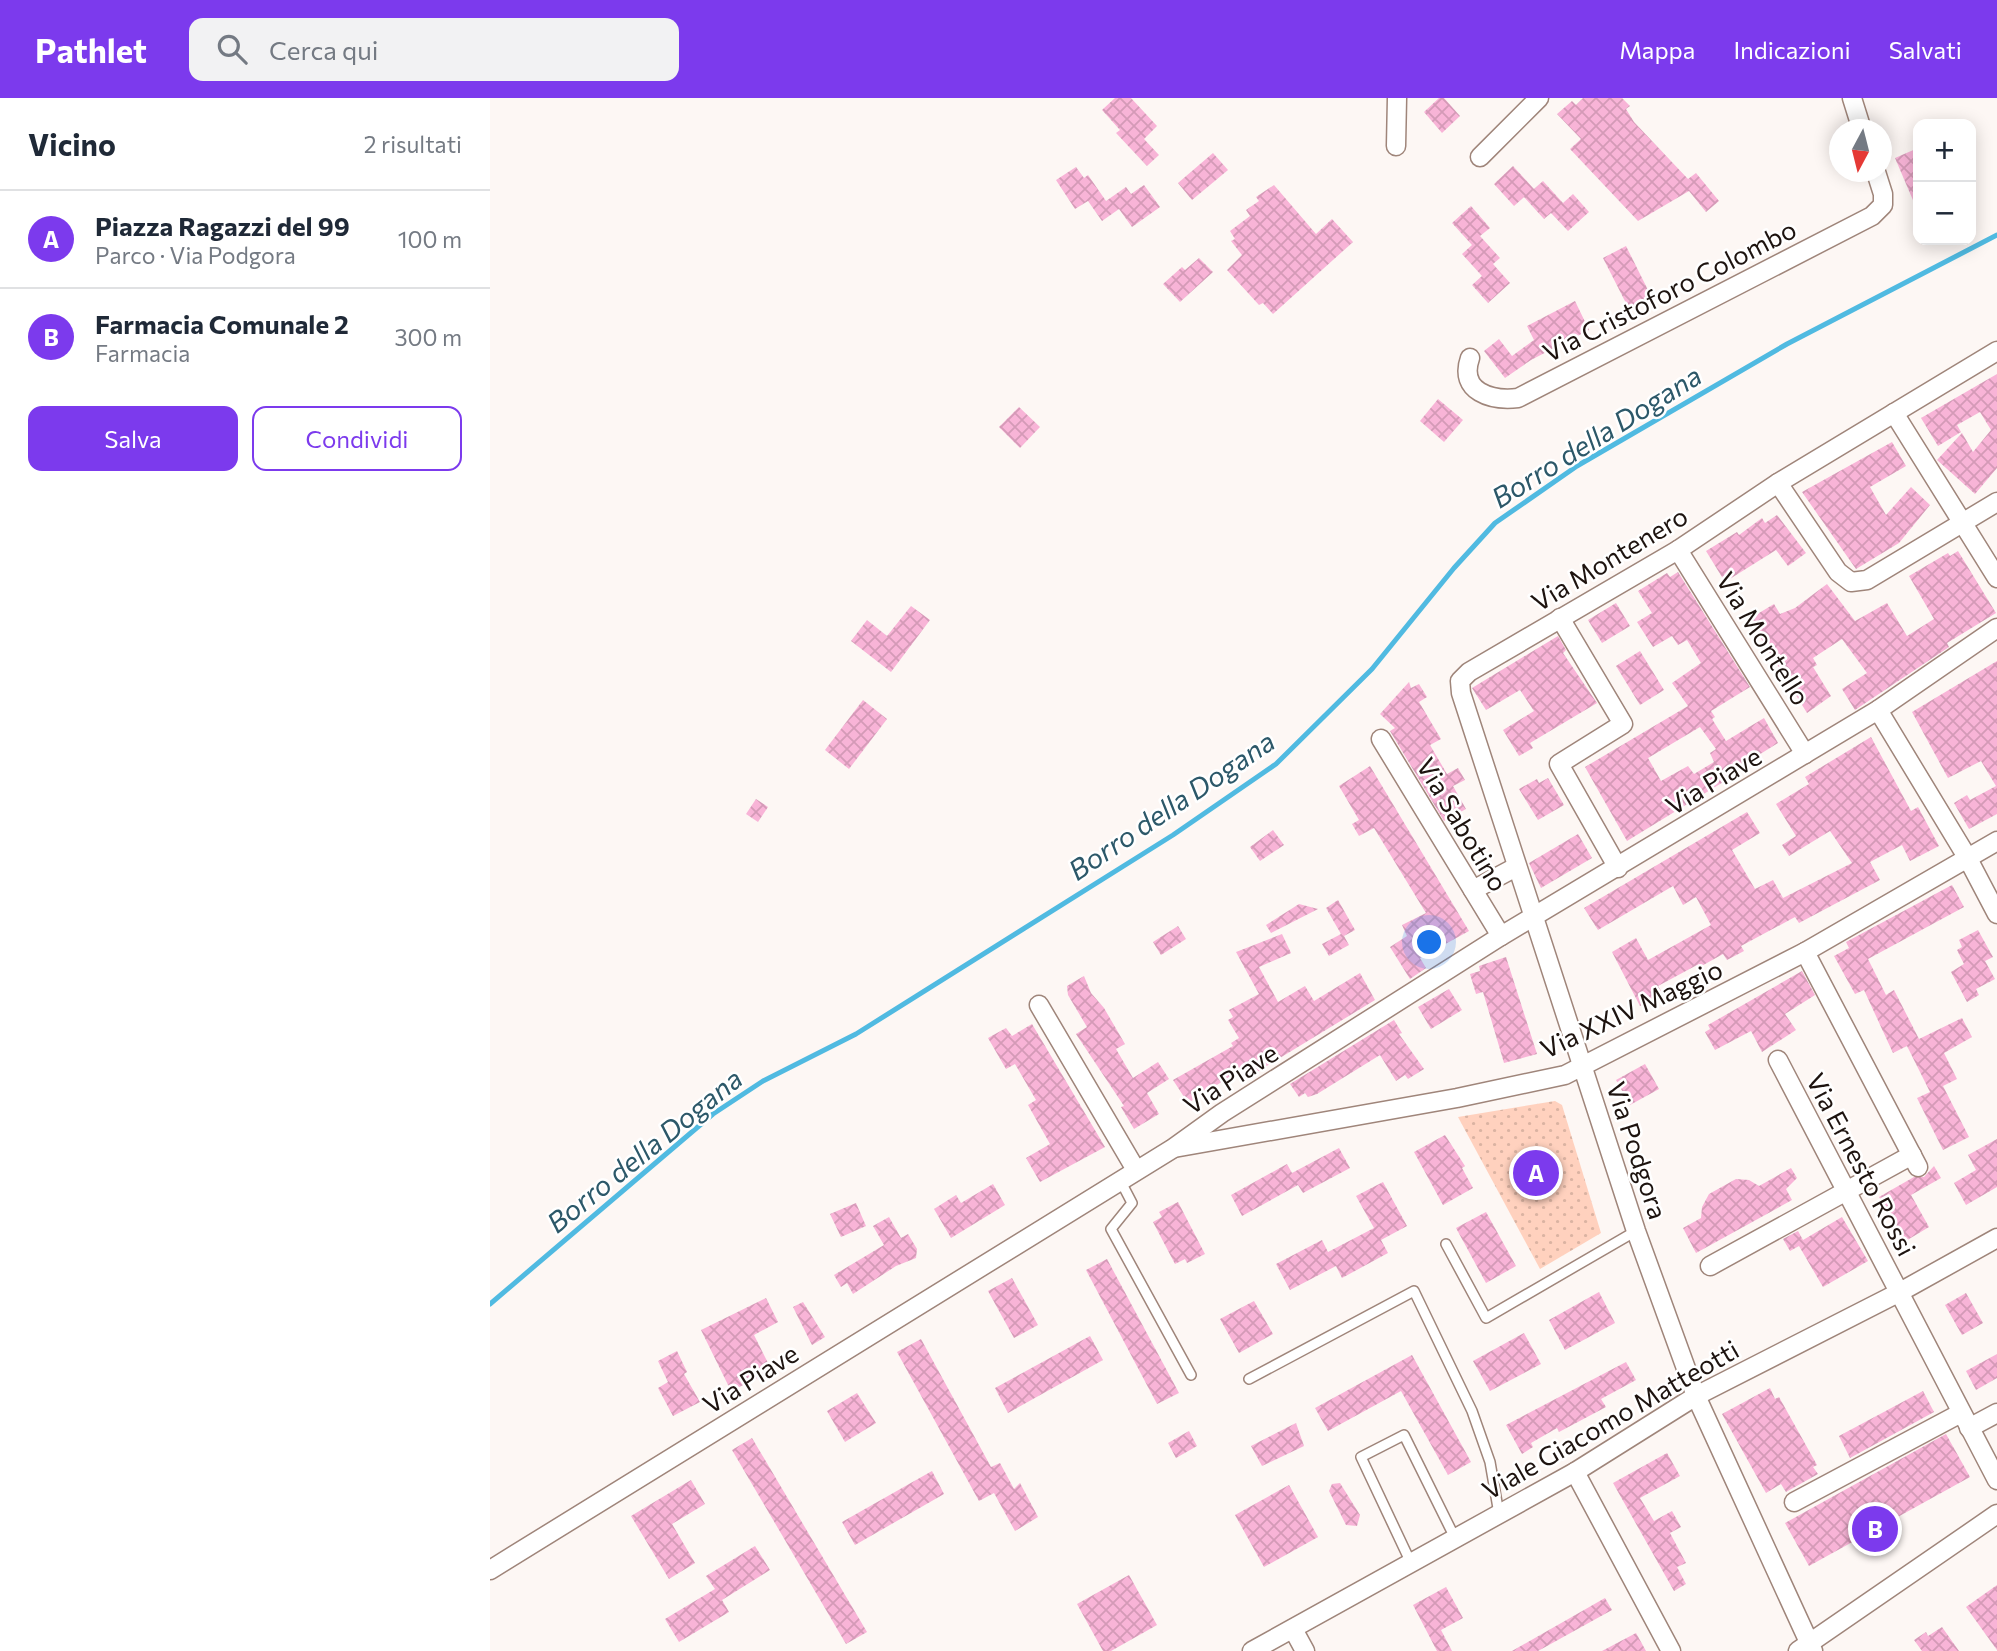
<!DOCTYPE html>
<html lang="it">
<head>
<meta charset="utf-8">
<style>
	body { margin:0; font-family:Commissioner,sans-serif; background:#f2f2f3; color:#1f2937 }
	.controls { position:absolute; right:21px; top:21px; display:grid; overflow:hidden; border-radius:14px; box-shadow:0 4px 18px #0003 }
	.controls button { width:63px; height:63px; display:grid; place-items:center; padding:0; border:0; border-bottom:2px solid #e0e1e3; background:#fff; color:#1f2937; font:35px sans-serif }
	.compass { position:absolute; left:1339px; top:21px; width:63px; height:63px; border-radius:50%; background:#fff; box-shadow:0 4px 18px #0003; rotate:187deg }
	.you { position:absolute; left:940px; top:845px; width:24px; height:24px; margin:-18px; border:5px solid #fff; border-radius:50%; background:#1a73e8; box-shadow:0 0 0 10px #1a73e833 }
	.badge { display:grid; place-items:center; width:46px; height:46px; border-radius:50%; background:#7c3aed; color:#fff; font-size:23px; font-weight:700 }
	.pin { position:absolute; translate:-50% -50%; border:4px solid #fff; box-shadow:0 2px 7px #0006 }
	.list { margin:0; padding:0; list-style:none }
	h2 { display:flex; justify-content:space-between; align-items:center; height:91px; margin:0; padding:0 28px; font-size:30px }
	h2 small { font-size:23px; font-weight:400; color:#747a83 }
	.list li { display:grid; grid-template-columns:46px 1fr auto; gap:21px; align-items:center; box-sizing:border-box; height:98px; padding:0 28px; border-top:2px solid #e0e1e3 }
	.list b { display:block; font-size:26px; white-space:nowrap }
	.list p { margin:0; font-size:23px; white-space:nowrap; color:#747a83 }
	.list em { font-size:23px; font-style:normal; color:#747a83 }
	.actions { display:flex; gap:14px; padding:21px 28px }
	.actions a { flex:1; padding:16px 0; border:2px solid #7c3aed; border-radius:14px; text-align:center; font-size:24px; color:#7c3aed }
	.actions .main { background:#7c3aed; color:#fff }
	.icon { flex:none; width:38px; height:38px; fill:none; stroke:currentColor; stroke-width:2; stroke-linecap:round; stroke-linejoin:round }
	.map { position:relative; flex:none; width:1507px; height:1553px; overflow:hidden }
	header { display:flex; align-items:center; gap:42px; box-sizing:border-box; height:98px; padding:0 35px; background:#7c3aed; color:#fff }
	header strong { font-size:33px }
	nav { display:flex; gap:38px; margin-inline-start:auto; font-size:24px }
	.search { width:490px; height:63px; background:#f2f2f3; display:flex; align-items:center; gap:18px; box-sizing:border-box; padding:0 24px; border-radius:14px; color:#747a83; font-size:26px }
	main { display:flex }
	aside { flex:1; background:#fff }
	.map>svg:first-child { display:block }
</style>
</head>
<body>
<header>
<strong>Pathlet</strong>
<div class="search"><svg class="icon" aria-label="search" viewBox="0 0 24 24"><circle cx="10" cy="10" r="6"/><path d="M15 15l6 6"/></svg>Cerca qui</div>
<nav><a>Mappa</a><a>Indicazioni</a><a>Salvati</a></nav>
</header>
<main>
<aside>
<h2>Vicino<small>2 risultati</small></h2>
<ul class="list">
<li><span class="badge">A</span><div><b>Piazza Ragazzi del 99</b><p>Parco · Via Podgora</p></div><em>100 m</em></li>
<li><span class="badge">B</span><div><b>Farmacia Comunale 2</b><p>Farmacia</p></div><em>300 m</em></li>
</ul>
<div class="actions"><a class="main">Salva</a><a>Condividi</a></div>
</aside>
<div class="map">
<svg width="1507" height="1553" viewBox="0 0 1507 1553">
	<defs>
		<pattern id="park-dots" width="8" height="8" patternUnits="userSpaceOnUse" patternTransform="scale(1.75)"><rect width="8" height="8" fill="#ffd1be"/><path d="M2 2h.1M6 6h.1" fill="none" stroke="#dab3a2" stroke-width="1.8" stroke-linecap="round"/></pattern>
		<pattern id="building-cross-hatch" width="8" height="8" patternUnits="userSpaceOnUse" patternTransform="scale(1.75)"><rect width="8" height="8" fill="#f8b4d7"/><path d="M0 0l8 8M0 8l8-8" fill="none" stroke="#d49ab7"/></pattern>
	</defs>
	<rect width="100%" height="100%" fill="#fdf7f4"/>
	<polygon fill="url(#park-dots)" points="1065,1003 1072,1007 1111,1135 1050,1171 968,1019"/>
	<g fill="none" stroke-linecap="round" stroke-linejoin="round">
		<polyline stroke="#50bae1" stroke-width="5" points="0,1206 223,1016 273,983 366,936 683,737 786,666 882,571 964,470 1005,425 1087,368 1297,246 1507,137"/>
	</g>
	<g fill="url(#building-cross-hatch)" fill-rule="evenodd">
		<polygon points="625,0 641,0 667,28 654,41 669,57 657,68 626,35 630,32 612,12"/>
		<polygon points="949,0 954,0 970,18 952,35 934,14"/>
		<polygon points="1093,0 1132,0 1140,8 1136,11 1144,24 1198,81 1206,75 1229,103 1216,114 1199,93 1148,123 1080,51 1091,41 1067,16 1082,3 1086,7"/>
		<polygon points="1428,50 1428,114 1405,60"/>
		<polygon points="723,55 738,72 702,102 688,85"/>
		<polygon points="1023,68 1044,91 1053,83 1073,105 1083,96 1099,114 1078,133 1061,115 1054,121 1034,99 1024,108 1004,86"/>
		<polygon points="586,69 594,80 598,77 616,103 636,89 641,96 654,87 670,109 642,129 629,111 612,123 598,103 585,111 566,82"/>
		<polygon points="784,87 826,136 842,121 863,144 783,216 773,205 769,207 737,172 752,157 741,143 745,141 740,133 760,118 756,112 769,103 766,99"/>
		<polygon points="981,108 1000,130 990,138 1010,160 1003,166 1020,185 998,205 982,187 992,178 972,156 982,147 962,125"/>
		<polygon points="1136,148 1162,200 1139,211 1113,160"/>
		<polygon points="709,160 723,174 690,204 673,186 692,169 695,172"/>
		<polygon points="1085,203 1099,232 1041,262 1015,280 994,253 1009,241 1022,258 1044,242 1037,228"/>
		<polygon points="1507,276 1507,370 1485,396 1447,362 1472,335 1483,354 1501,332 1490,314 1467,327 1471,334 1448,348 1431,320"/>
		<polygon points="948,301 973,322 954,344 930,323"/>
		<polygon points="529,309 550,329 530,350 509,329"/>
		<polygon points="1402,344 1416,368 1380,389 1396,417 1421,389 1440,407 1409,445 1366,471 1312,394"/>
		<polygon points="1287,417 1316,455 1298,468 1286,452 1235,484 1216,453 1247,434 1249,437 1272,420 1275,425"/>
		<polygon points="1468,453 1506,515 1457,545 1459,549 1365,612 1352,591 1377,575 1352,541 1323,560 1327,567 1323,569 1341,598 1317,615 1259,521 1284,506 1290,516 1305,510 1337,486 1365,523 1397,505 1417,538 1444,521 1419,478 1458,455 1460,458"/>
		<path d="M1188 474 1260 589 1221 613 1225 619 1222 621 1236 643 1274 620 1288 645 1259 663 1261 667 1137 743 1095 669 1198 608 1182 585 1211 565 1197 542 1188 547 1182 538 1163 549 1147 524 1162 515 1148 493 1177 475 1180 479ZM1210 629 1226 651 1220 655 1224 664 1204 676 1198 668 1171 683 1158 660Z"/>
		<polygon points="1126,505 1140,528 1112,545 1098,522"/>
		<polygon points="421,508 440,522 401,574 361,543 377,522 397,538"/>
		<polygon points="1068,538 1076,552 1073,555 1107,605 1040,645 1043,650 1029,658 1013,632 1044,613 1030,592 996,612 982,590"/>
		<polygon points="1150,553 1174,592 1150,607 1126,568"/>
		<polygon points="1507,563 1507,716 1479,731 1464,705 1477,697 1480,702 1506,688 1491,663 1458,680 1422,614"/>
		<polygon points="919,584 921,590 929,586 937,599 929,604 951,641 940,647 957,676 968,670 975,682 963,688 976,711 954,723 900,633 905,630 890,616"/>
		<polygon points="373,602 397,621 359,671 335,652"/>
		<polygon points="1381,639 1421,713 1428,709 1449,748 1420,763 1412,747 1380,764 1390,782 1309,825 1305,819 1251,848 1254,853 1237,862 1233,856 1208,870 1207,867 1168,888 1173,896 1150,908 1122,854 1146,840 1158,862 1221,827 1206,799 1193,807 1183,788 1108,832 1094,810 1257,714 1270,735 1242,752 1265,791 1283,782 1293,800 1362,765 1340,733 1299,758 1292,747 1306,738 1286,706 1319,686 1315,679"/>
		<polygon points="880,668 979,833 930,860 936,870 920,881 900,849 917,838 912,827 936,815 884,730 869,738 862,726 869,722 849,688"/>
		<polygon points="1058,680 1074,707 1048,722 1029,691 1047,681 1049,685"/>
		<polygon points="266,701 278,709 268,724 256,716"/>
		<polygon points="783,732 794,747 770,763 760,749"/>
		<polygon points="1088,736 1102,760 1051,790 1039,765"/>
		<polygon points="1462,787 1474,809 1378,861 1396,897 1404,892 1429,941 1472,920 1482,939 1454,955 1467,981 1453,988 1479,1039 1453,1052 1427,1000 1440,994 1417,948 1403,955 1374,892 1365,896 1344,858 1359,850 1356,844"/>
		<polygon points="848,802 865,832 854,838 859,847 839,858 832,846 851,836 836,810"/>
		<polygon points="809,806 828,811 781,835 776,827"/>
		<polygon points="688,828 696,841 671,857 663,844"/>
		<polygon points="1488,832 1503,859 1495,863 1505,881 1486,891 1489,897 1477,904 1461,874 1474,866 1467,852 1472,849 1469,842"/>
		<polygon points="792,836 801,855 769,869 788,904 815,888 824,903 870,875 885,902 767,974 762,965 698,1005 683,982 743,948 741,945 749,940 738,922 743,919 739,912 769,896 746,854"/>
		<polygon points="1016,859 1047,956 1014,965 993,894 986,896 980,876 990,873 989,868"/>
		<polygon points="1312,873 1325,897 1295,916 1306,932 1272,954 1261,933 1225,952 1215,934 1220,931 1218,927"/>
		<polygon points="594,878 601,895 614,910 635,946 626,951 643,980 668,964 679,981 657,995 669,1016 644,1031 631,1009 634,1008 586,936 597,929 578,897 577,888"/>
		<polygon points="959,891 972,912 941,931 928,909"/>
		<polygon points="904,922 912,935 909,936 934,971 918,981 915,977 906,983 890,957 827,996 818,999 815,995 809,999 800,986"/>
		<polygon points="542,926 615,1049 550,1084 536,1060 560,1046 538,1007 546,1002 525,966 516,971 498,940 516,930 522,938"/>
		<polygon points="1155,966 1169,991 1140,1007 1126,982"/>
		<polygon points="955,1037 975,1068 972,1070 983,1090 953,1107 924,1054"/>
		<polygon points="1507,1041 1507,1089 1476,1107 1464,1085 1486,1072 1478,1057"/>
		<polygon points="849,1050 860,1070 813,1095 808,1087 752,1118 741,1097 797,1066 802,1075"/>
		<polygon points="1444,1068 1451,1080 1421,1097 1439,1129 1414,1144 1389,1099 1424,1079 1434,1079"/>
		<polygon points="1301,1070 1307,1080 1296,1091 1302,1102 1206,1155 1193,1130 1211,1120 1212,1109 1219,1096 1246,1081 1259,1082 1269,1088"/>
		<polygon points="893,1084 917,1128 891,1142 898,1155 852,1180 846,1168 800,1192 786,1166 832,1142 838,1154 884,1130 866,1098"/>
		<polygon points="503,1086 515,1107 461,1140 444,1111 466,1097 471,1105"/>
		<polygon points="688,1104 715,1156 697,1165 695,1161 685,1166 663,1124 672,1119 669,1114"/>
		<polygon points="366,1105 376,1128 351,1139 340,1116"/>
		<polygon points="996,1114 1026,1168 996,1185 966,1130"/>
		<polygon points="399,1119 411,1140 418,1136 427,1151 426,1160 406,1168 363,1196 357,1185 351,1189 344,1177 394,1147 383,1128"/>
		<polygon points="1352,1119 1378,1163 1333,1189 1309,1148 1300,1153 1293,1141 1308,1133 1313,1142"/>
		<polygon points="617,1161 689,1295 667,1306 596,1172"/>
		<polygon points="522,1180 548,1227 524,1240 498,1193"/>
		<polygon points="1109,1194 1125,1225 1075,1252 1059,1222"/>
		<polygon points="1476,1195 1493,1225 1472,1237 1455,1207"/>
		<polygon points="276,1200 288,1224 264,1237 282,1273 241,1293 211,1232"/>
		<polygon points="764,1203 783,1236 749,1255 730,1221"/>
		<polygon points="313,1204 335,1239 322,1247 303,1209"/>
		<polygon points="1034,1235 1051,1266 1000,1293 983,1263"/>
		<polygon points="600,1238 613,1262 518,1315 505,1290"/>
		<polygon points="431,1241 501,1369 510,1365 524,1391 530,1385 548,1419 525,1433 504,1395 489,1403 407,1254"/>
		<polygon points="187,1253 197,1274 194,1276 210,1304 183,1318 168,1290 178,1284 168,1263"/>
		<polygon points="1507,1256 1507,1280 1486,1292 1476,1273"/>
		<polygon points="922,1257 981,1364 958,1377 911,1293 838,1333 825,1310"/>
		<polygon points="1136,1264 1146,1282 1111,1301 1116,1309 1069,1334 1067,1330 1041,1345 1043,1349 1032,1356 1016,1327"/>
		<polygon points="1280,1290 1285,1301 1289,1299 1327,1367 1323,1369 1328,1376 1296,1394 1291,1386 1276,1395 1232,1316"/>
		<polygon points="1433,1293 1444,1314 1360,1360 1349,1338"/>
		<polygon points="367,1295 386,1325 355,1344 337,1313"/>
		<polygon points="806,1325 814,1348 772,1368 761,1348"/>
		<polygon points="699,1333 707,1348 686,1360 678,1345"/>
		<polygon points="1456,1336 1480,1379 1319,1468 1295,1425"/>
		<polygon points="262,1340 377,1534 356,1546 242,1352"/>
		<polygon points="1177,1355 1190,1378 1150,1400 1164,1423 1182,1413 1191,1429 1180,1435 1196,1465 1187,1469 1196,1486 1184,1493 1123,1385"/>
		<polygon points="442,1373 454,1396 365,1447 352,1424"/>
		<polygon points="201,1382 215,1406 182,1426 205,1465 179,1481 141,1418"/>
		<polygon points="850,1385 870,1417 867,1428 856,1427 839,1393 842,1386"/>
		<polygon points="799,1387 828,1439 774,1469 745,1417"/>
		<polygon points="265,1448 280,1472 232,1502 239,1514 189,1544 175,1521 225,1491 216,1478"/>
		<polygon points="639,1477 667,1527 621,1553 613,1553 587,1506"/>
		<polygon points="1507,1487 1507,1552 1476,1509"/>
		<polygon points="956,1489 973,1520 951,1532 962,1553 947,1553 923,1507"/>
		<polygon points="1115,1500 1122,1512 1048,1553 1022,1553"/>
		<polygon points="1452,1529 1469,1553 1432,1553 1424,1542 1436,1534 1438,1538"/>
		<polygon points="1146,1535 1156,1553 1112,1553"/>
	</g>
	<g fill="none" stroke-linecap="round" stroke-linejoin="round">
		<defs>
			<g id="service">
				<polyline points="630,1082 642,1105 621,1131 701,1277"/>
				<polyline points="956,1146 996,1220 1146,1133"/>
				<polyline points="759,1281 924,1193 982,1313 1000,1364 1009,1416"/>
				<polyline points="921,1465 871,1359 914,1337 965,1440"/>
			</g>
			<g id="minor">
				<polyline points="1362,0 1372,32"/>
				<polyline points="906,48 907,0"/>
				<polyline points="990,59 1049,0"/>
				<path d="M980 260C968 294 1002 303 1028 300L1382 118 1393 107V96L1386 74"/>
				<polyline points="1404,315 1507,480"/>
				<polyline points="1288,385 1348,474 1361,484 1377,482 1507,404"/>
				<polyline points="1188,452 1315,656"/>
				<polyline points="1070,520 1133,626 1069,666 1128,770"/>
				<polyline points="1388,612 1477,759 1507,816"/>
				<polyline points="891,641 1011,838"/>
				<polyline points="983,792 1026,769"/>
				<polyline points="1315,854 1428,1069"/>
				<polyline points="549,907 646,1072"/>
				<polyline points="1288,962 1507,1382"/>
				<polyline points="684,1050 967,1000 1075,977 1315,854 1507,743"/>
				<polyline points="1220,1168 1422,1057"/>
				<polyline points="1479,1330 1507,1315"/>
				<polyline points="1085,1374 1181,1553"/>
				<polyline points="1304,1404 1471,1315"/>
				<polyline points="0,1472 682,1051 732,1015 1011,838 1388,612 1507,530"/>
				<polyline points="803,1531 815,1553"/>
				<polyline points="762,1553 1085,1374 1206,1298 1410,1194 1507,1140"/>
				<polyline points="1308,1553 1507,1416"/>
				<polyline points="1323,1553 1206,1298 1146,1133 971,595 970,583 979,574 1188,452 1288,385 1507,253"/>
			</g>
		</defs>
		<use href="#service" stroke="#9f857a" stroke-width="12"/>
		<use href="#minor" stroke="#9f857a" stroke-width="21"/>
		<use href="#service" stroke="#fff" stroke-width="9"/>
		<use href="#minor" stroke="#fff" stroke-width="18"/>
	</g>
	<g text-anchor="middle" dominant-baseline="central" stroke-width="5" stroke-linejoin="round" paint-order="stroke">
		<g font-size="26" fill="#1d130f" stroke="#fff">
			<text transform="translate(1179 192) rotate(-27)">Via Cristoforo Colombo</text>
			<text transform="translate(1119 460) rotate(-31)">Via Montenero</text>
			<text transform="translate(1274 540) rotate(58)">Via Montello</text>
			<text transform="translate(1223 682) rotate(-31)">Via Piave</text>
			<text transform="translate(973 726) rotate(59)">Via Sabotino</text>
			<text transform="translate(1141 910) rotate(-25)">Via XXIV Maggio</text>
			<text transform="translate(740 980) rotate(-33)">Via Piave</text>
			<text transform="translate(1148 1052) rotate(72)">Via Podgora</text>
			<text transform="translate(1372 1066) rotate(62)">Via Ernesto Rossi</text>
			<text transform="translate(260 1280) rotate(-32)">Via Piave</text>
			<text transform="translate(1120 1321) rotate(-30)">Viale Giacomo Matteotti</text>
		</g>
		<g font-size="28" font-style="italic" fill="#2c5869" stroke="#fff">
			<text transform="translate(1106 338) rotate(-32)">Borro della Dogana</text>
			<text transform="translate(681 707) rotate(-34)">Borro della Dogana</text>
			<text transform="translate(154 1052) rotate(-39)">Borro della Dogana</text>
		</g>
	</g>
</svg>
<div class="controls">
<button>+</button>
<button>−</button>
</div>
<svg class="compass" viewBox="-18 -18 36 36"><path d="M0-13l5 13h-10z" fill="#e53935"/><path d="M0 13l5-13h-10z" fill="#747a83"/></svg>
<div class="you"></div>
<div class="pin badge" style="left:1046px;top:1075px">A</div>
<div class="pin badge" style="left:1385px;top:1431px">B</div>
</div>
</main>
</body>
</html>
